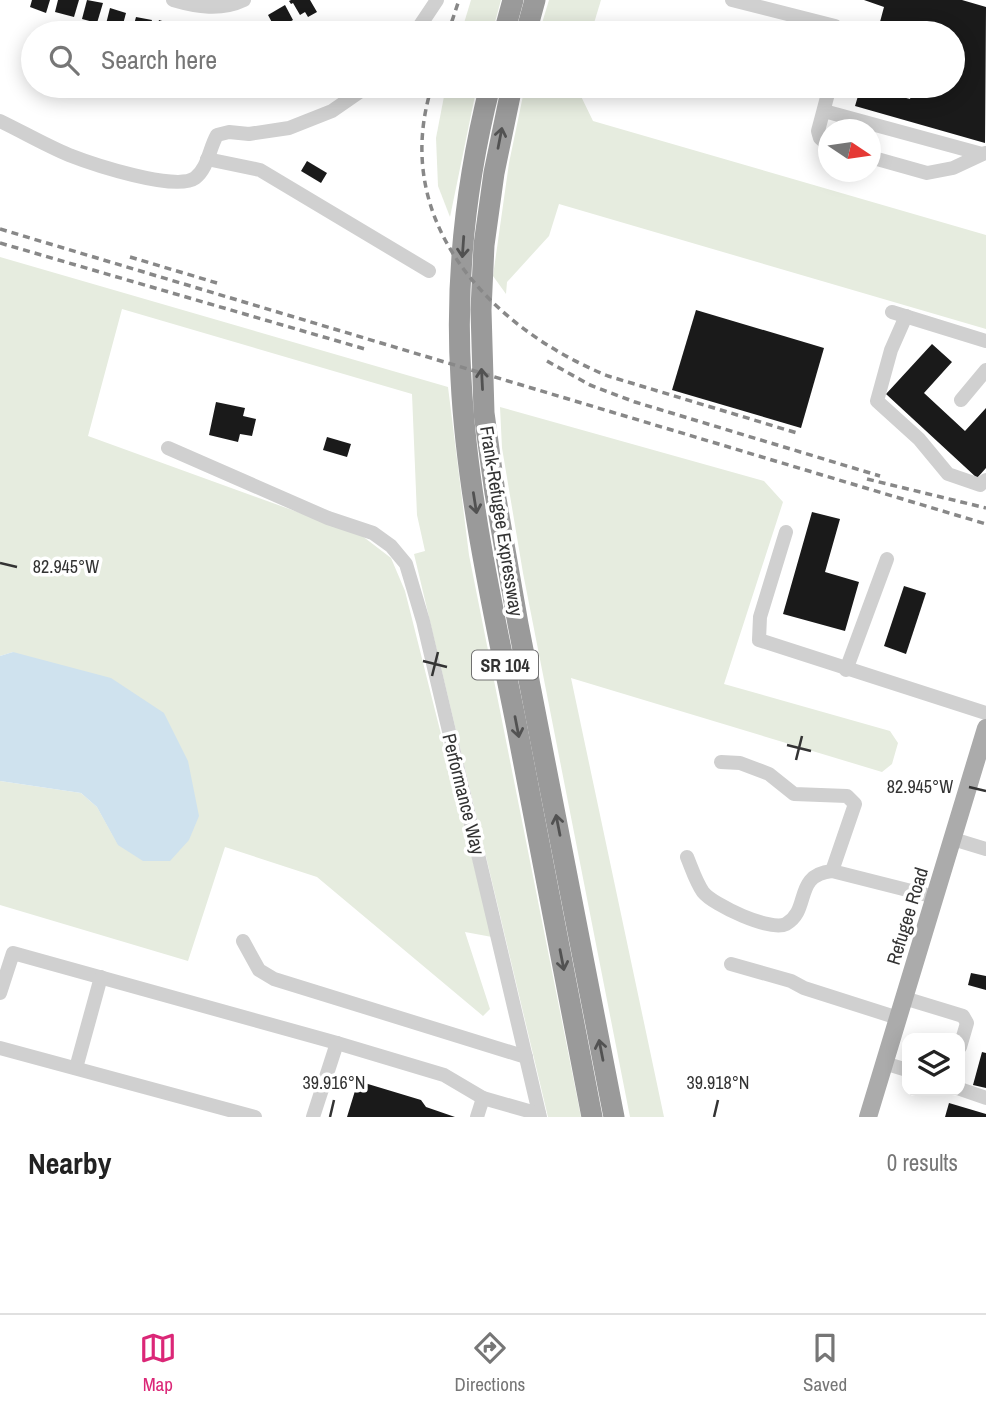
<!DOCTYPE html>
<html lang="en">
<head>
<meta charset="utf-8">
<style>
	body { margin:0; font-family:"Archivo Narrow",sans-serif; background:#f6f6f6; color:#222 }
	.controls { position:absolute; right:21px; bottom:21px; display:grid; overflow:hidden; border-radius:14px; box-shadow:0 4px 18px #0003 }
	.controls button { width:63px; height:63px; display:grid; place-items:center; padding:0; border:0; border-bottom:2px solid #e0e0e0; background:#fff; color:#222; font:35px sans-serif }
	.compass { position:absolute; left:818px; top:119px; width:63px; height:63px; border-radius:50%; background:#fff; box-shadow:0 4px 18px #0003; rotate:103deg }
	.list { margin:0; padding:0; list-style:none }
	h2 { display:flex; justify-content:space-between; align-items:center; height:91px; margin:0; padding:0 28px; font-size:30px }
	h2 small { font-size:23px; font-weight:400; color:#767676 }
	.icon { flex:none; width:38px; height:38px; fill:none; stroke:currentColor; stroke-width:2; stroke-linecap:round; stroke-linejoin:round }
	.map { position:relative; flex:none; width:986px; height:1117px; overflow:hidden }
	.search { position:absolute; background:#fff; box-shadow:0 4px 18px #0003; left:21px; right:21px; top:21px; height:77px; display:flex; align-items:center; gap:18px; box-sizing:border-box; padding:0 24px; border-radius:38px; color:#767676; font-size:26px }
	.sheet { height:196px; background:#fff }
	nav { display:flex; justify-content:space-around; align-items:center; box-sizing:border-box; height:98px; border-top:2px solid #e0e0e0; background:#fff; font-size:19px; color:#767676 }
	nav a { display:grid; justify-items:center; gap:4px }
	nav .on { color:#db2777 }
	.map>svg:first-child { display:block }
</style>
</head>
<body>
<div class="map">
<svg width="986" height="1117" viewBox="0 0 986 1117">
	<rect width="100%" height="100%" fill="#fff"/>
	<g fill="#e6ecdf">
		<polygon points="471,0 501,0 492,33 461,33"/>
		<polygon points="549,0 601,0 591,33 539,33"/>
		<polygon points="446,86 477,86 450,217 438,186 436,138"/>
		<polygon points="525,86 576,86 593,121 986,235 986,329 559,204 549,236 507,282 506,294 493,276 509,163"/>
		<polygon points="0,257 448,387 469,555 581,1117 548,1117 414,554 425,551 417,515 412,394 122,309 88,436 361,535 391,558 405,591 492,937 465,932 490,1009 483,1016 317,877 225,847 188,961 0,905 0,781 81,793 97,807 118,845 13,652 0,656"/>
		<polygon points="500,407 764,481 783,502 724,684 890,731 898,743 892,764 882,772 571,678 664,1117 630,1117 523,573 502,448"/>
	</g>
	<polygon fill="#cfe2ee" points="13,652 111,678 164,713 188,761 199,816 189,840 170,861 143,861 118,845 97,807 81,793 0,781 0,656"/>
	<g fill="#1a1a1a">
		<polygon points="32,0 50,0 46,13 30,7"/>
		<polygon points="58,0 79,0 74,17 55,12"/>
		<polygon points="87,0 103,3 97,23 82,19"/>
		<polygon points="291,0 310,0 317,12 308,17 305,12 300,15 293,3 291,4 289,1"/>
		<polygon points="864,0 962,0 986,7 985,143 855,106 861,86 910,99 914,86 953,86 953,33 877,33 884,7"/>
		<polygon points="285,5 293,20 276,30 268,15"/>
		<polygon points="110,8 126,13 122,28 106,24"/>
		<polygon points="136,17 152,20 148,33 132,32"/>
		<polygon points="159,20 178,26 176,33 155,33"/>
		<polygon points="307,161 327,173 321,183 301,171"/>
		<polygon points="696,310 824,348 801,428 672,390"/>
		<polygon points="932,344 952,362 924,393 965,431 986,408 986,468 977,478 886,394"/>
		<polygon points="216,402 245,408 243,416 256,419 252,436 240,434 238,442 209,435"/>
		<polygon points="327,437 351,444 347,457 323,450"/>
		<polygon points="812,512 840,519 825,572 859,582 845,631 783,614"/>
		<polygon points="904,586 926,593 906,654 884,646"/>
		<polygon points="971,973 986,976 986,990 968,985"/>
		<polygon points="982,1052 986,1053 986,1088 973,1085"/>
		<polygon points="358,1081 421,1100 426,1107 455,1117 347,1117"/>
		<polygon points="949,1103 986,1114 986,1117 945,1117"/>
	</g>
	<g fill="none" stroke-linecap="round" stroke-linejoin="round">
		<g stroke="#d0d0d0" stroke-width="14">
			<path d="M173 0C197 7 221 11 244 0"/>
			<polyline points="732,0 835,26 841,33"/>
			<polyline points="415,33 437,0"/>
			<polyline points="824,111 982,154"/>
			<path d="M0 121C23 132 45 145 69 155 92 164 176 192 195 178 208 168 209 149 217 135L229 132 249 134 289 128 332 111 368 86"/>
			<polyline points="828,145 820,138 818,131 830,86"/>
			<polyline points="870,157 927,173 953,168 985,153"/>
			<polyline points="207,159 260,170 429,271"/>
			<polyline points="892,312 986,341"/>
			<polyline points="906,316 891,350 877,401 919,439 948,474 980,485 986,480"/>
			<polyline points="961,400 986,370"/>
			<polyline points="168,448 328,518 373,533 391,546 406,564 423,621 540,1117"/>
			<polyline points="786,532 760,617 759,640 986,713"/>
			<polyline points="846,670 887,559"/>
			<polyline points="721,762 740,763 769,774 794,794 847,796 855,804 832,871 935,897"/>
			<polyline points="953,839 986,849"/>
			<path d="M687 857C692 869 696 882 703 892 713 905 771 932 786 924 811 910 793 875 832 871"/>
			<polyline points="243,941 259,970 274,979 526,1057"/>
			<polyline points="731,964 791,981 804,988 898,1018"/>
			<polyline points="0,993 13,953 337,1043 444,1075 483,1098 539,1114"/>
			<polyline points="904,998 963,1016 967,1023 960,1047"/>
			<polyline points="0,1048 255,1117"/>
			<polyline points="884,1063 907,1070"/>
			<polyline points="76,1068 101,977"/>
			<polyline points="960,1089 986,1098"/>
			<polyline points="313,1117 337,1043"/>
			<polyline points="477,1117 483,1098"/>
		</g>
		<polyline stroke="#ababab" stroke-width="18" points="868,1117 986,728"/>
		<g stroke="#9a9a9a" stroke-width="21">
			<polyline points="504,33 513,0"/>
			<polyline points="526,33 535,0"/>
			<path d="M490 86C466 181 455 281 461 379 467 497 494 613 517 728 542 858 567 987 592 1117"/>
			<polyline points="512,86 494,173 484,245 481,310 484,413 495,493 518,624 614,1117"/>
		</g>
		<g stroke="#888" stroke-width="3.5" stroke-dasharray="7 5" stroke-linecap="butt">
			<polyline points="448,33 459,0"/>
			<path d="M432 86C389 221 490 328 608 376L797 433"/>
			<polyline points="0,229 986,524"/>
			<polyline points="0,243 365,349"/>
			<polyline points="130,257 217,283"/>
			<polyline points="547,361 590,385 635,402 880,476"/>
			<polyline points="867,479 986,508"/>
		</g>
	</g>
	<defs><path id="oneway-shaft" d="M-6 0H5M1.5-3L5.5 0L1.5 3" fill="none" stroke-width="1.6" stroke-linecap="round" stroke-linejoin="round" transform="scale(1.75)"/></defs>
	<g stroke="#525252">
		<use href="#oneway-shaft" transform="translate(500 138) rotate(-79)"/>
		<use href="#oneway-shaft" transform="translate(463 247) rotate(94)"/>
		<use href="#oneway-shaft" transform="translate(482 379) rotate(-93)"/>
		<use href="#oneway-shaft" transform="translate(475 503) rotate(81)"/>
		<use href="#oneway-shaft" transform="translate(517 727) rotate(79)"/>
		<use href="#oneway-shaft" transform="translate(558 825) rotate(-101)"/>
		<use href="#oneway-shaft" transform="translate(562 960) rotate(79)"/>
		<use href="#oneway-shaft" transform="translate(601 1050) rotate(-101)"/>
	</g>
	<path fill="none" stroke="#333" stroke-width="2.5" d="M0 563 17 567M423 661 447 667M432 676 438 652M787 745 811 751M796 760 802 736M969 787 986 791M330 1117 334 1100M714 1117 718 1100"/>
	<g text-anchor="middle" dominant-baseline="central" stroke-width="7" stroke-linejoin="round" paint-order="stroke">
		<rect fill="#fff" stroke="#707070" stroke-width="2" x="472" y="650.5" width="66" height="29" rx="5"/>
		<g font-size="18" font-weight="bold" fill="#333">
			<text x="505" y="665">SR 104</text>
		</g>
		<g font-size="19" fill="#333" stroke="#fff">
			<text transform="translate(502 521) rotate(81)">Frank-Refugee Expressway</text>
			<text transform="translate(464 794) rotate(76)">Performance Way</text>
			<text transform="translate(907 916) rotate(-73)">Refugee Road</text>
		</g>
	</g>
	<g font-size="18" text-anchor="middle" fill="#333" stroke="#fff" stroke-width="7" stroke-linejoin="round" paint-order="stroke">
		<text x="66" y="573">82.945°W</text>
		<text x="920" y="793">82.945°W</text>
		<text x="334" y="1089">39.916°N</text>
		<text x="718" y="1089">39.918°N</text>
	</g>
</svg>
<div class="controls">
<button><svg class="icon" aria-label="layers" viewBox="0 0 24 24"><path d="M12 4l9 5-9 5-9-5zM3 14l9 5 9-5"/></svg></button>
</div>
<svg class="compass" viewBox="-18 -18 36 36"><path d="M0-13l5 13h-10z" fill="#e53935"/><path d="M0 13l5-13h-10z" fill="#767676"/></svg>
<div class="search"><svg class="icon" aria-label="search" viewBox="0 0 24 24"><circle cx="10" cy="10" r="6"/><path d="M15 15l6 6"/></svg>Search here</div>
</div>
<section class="sheet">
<h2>Nearby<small>0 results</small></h2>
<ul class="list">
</ul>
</section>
<nav>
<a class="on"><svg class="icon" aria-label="map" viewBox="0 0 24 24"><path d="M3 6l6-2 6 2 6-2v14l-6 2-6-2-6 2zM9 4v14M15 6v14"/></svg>Map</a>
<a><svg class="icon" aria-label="directions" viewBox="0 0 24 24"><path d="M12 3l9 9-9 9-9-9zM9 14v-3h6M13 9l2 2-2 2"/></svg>Directions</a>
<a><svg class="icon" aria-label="saved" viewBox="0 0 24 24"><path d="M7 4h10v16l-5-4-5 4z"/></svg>Saved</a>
</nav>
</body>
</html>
